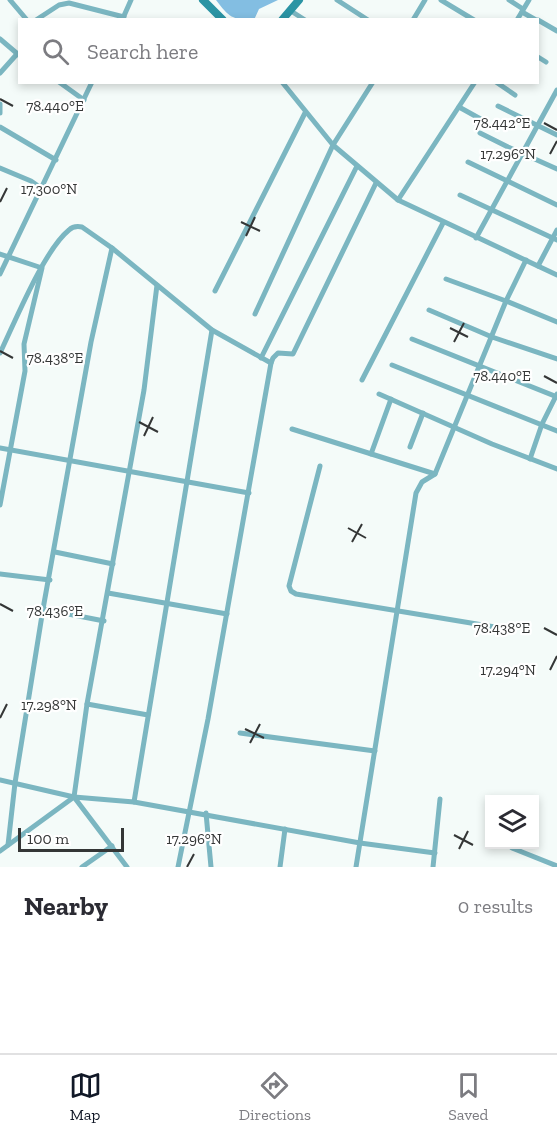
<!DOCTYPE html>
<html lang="en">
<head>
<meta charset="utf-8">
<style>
	body { margin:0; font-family:"Zilla Slab",serif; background:#f2f2f3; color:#2b2b33 }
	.controls { position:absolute; right:18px; bottom:18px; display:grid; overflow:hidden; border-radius:0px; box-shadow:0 3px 9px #0003 }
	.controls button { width:54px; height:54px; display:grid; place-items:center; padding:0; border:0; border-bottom:2px solid #e1e1e2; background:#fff; color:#2b2b33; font:30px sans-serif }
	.scale { position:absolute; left:18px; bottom:15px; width:106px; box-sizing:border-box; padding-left:6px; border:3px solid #343636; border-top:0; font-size:16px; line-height:21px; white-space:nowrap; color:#343636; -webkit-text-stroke:4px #fff; paint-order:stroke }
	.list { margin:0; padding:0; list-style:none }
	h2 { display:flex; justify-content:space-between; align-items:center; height:78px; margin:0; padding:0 24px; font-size:26px }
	h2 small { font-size:20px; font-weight:400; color:#7c7c81 }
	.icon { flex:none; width:33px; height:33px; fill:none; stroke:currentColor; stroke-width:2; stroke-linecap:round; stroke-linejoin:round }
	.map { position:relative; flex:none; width:557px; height:867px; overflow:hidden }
	.search { position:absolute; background:#fff; box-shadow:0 3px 9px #0003; left:18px; right:18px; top:18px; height:66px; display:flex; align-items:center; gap:15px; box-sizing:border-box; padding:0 21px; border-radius:0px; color:#7c7c81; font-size:22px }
	.sheet { height:186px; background:#fff }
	nav { display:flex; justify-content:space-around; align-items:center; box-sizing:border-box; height:84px; border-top:2px solid #e1e1e2; background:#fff; font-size:16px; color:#7c7c81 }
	nav a { display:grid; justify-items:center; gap:3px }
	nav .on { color:#111827 }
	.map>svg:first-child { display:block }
</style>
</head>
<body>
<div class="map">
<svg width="557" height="867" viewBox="0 0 557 867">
	<rect width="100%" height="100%" fill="#f4fbf9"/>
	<path fill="#83bee2" d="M216 0H278L259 9 254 20C232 20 229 17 216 0Z"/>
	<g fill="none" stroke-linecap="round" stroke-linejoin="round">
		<g stroke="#7bb6c1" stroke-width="5">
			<polyline points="10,0 27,20"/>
			<polyline points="337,0 368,20"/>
			<polyline points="441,0 474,20"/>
			<polyline points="509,0 523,9"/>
			<polyline points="291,11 305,20"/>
			<polyline points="522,12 536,20"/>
			<polyline points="123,18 131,0"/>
			<polyline points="36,20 59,5 69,3 124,17"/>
			<polyline points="413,20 425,0"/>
			<polyline points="517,20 529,0"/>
			<polyline points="538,20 557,31"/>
			<polyline points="0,39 20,56"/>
			<polyline points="538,57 546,62"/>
			<polyline points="0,73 17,54"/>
			<polyline points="59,82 84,100"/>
			<polyline points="282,82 333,145 398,200 557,275"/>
			<polyline points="496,82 515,95"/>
			<polyline points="0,104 0,113"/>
			<polyline points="498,106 557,135"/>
			<polyline points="459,107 486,122"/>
			<polyline points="0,127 56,160"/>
			<polyline points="480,133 508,147 557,169"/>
			<polyline points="468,162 557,205"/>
			<polyline points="0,168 31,181 41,188"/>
			<polyline points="460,195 557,240"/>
			<polyline points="398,200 475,82"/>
			<polyline points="476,238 557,90"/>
			<polyline points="0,254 42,268 24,344 25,371 0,505"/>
			<polyline points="538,266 557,230"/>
			<polyline points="0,274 92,82"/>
			<polyline points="446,279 506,301 557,322"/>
			<polyline points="215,291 305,113"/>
			<polyline points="429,310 492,337 557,359"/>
			<polyline points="255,314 333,145 373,82"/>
			<polyline points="412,339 557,397"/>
			<path d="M0 353C15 322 44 250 69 230 73 226 77 226 82 227L112 248 212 330 271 363 273 358 278 353 293 354 376 183"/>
			<polyline points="261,358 357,166"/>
			<polyline points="392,365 557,431"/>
			<polyline points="362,380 443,223"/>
			<polyline points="379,394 492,444 557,469"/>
			<polyline points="292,429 435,474"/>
			<polyline points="410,447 423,413"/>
			<polyline points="0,448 249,493"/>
			<polyline points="371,454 391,399"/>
			<polyline points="530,459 542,424 557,394"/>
			<polyline points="320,466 289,586 291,591 296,594 507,629"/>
			<polyline points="55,552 113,564"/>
			<polyline points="0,574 50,580"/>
			<polyline points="108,593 227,614"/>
			<polyline points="43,609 104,621"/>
			<polyline points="87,704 148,715"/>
			<polyline points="240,733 375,751"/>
			<polyline points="0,780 74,797 134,802 360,843 435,853"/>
			<polyline points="134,802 212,330"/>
			<polyline points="206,813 211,867"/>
			<polyline points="8,845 15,783 43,609 91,342 112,248"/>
			<polyline points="512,848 557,866"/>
			<polyline points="0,851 74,797"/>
			<polyline points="82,867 112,846"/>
			<polyline points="127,867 74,797 87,704 144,390 157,285"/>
			<polyline points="178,867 208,719 271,363"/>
			<polyline points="280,867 285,829"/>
			<polyline points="356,867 416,493 422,482 435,474 506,301 526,260"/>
			<polyline points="433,867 440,799"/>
		</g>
		<g stroke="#2b94a4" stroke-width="8">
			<polyline points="203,0 223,20"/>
			<polyline points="282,20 299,0"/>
		</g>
	</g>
	<path fill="none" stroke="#343636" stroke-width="2" d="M0 99 13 106M544 123 557 130M550 154 557 141M0 202 7 188M241 222 260 231M246 236 255 217M450 328 468 337M454 342 464 323M0 351 13 358M544 376 557 383M139 422 158 432M144 436 153 417M348 528 366 538M352 542 362 524M0 604 13 611M544 628 557 635M550 670 557 656M0 718 7 704M245 729 264 738M250 743 260 724M454 835 473 845M459 849 468 831M187 867 194 854"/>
	<g font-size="15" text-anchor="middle" fill="#343636" stroke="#fff" stroke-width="4.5" stroke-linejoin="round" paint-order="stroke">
		<text x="55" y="111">78.440°E</text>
		<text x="502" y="128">78.442°E</text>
		<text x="508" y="159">17.296°N</text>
		<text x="49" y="194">17.300°N</text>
		<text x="55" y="363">78.438°E</text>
		<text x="502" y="381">78.440°E</text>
		<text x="55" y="616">78.436°E</text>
		<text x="502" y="633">78.438°E</text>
		<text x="508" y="675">17.294°N</text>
		<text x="49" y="710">17.298°N</text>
		<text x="194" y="844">17.296°N</text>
	</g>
</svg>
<div class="controls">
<button><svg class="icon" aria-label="layers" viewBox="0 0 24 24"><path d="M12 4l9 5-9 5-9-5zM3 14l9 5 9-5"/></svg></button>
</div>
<div class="scale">100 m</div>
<div class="search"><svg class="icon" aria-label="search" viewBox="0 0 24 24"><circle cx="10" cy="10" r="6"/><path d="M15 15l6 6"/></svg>Search here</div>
</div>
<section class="sheet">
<h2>Nearby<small>0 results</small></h2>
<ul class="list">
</ul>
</section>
<nav>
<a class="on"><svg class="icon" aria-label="map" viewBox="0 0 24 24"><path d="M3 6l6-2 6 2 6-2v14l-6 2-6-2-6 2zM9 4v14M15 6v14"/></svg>Map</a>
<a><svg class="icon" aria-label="directions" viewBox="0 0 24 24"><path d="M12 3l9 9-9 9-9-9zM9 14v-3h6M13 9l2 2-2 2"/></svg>Directions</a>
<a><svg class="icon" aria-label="saved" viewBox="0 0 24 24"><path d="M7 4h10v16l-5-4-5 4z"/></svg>Saved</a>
</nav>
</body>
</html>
